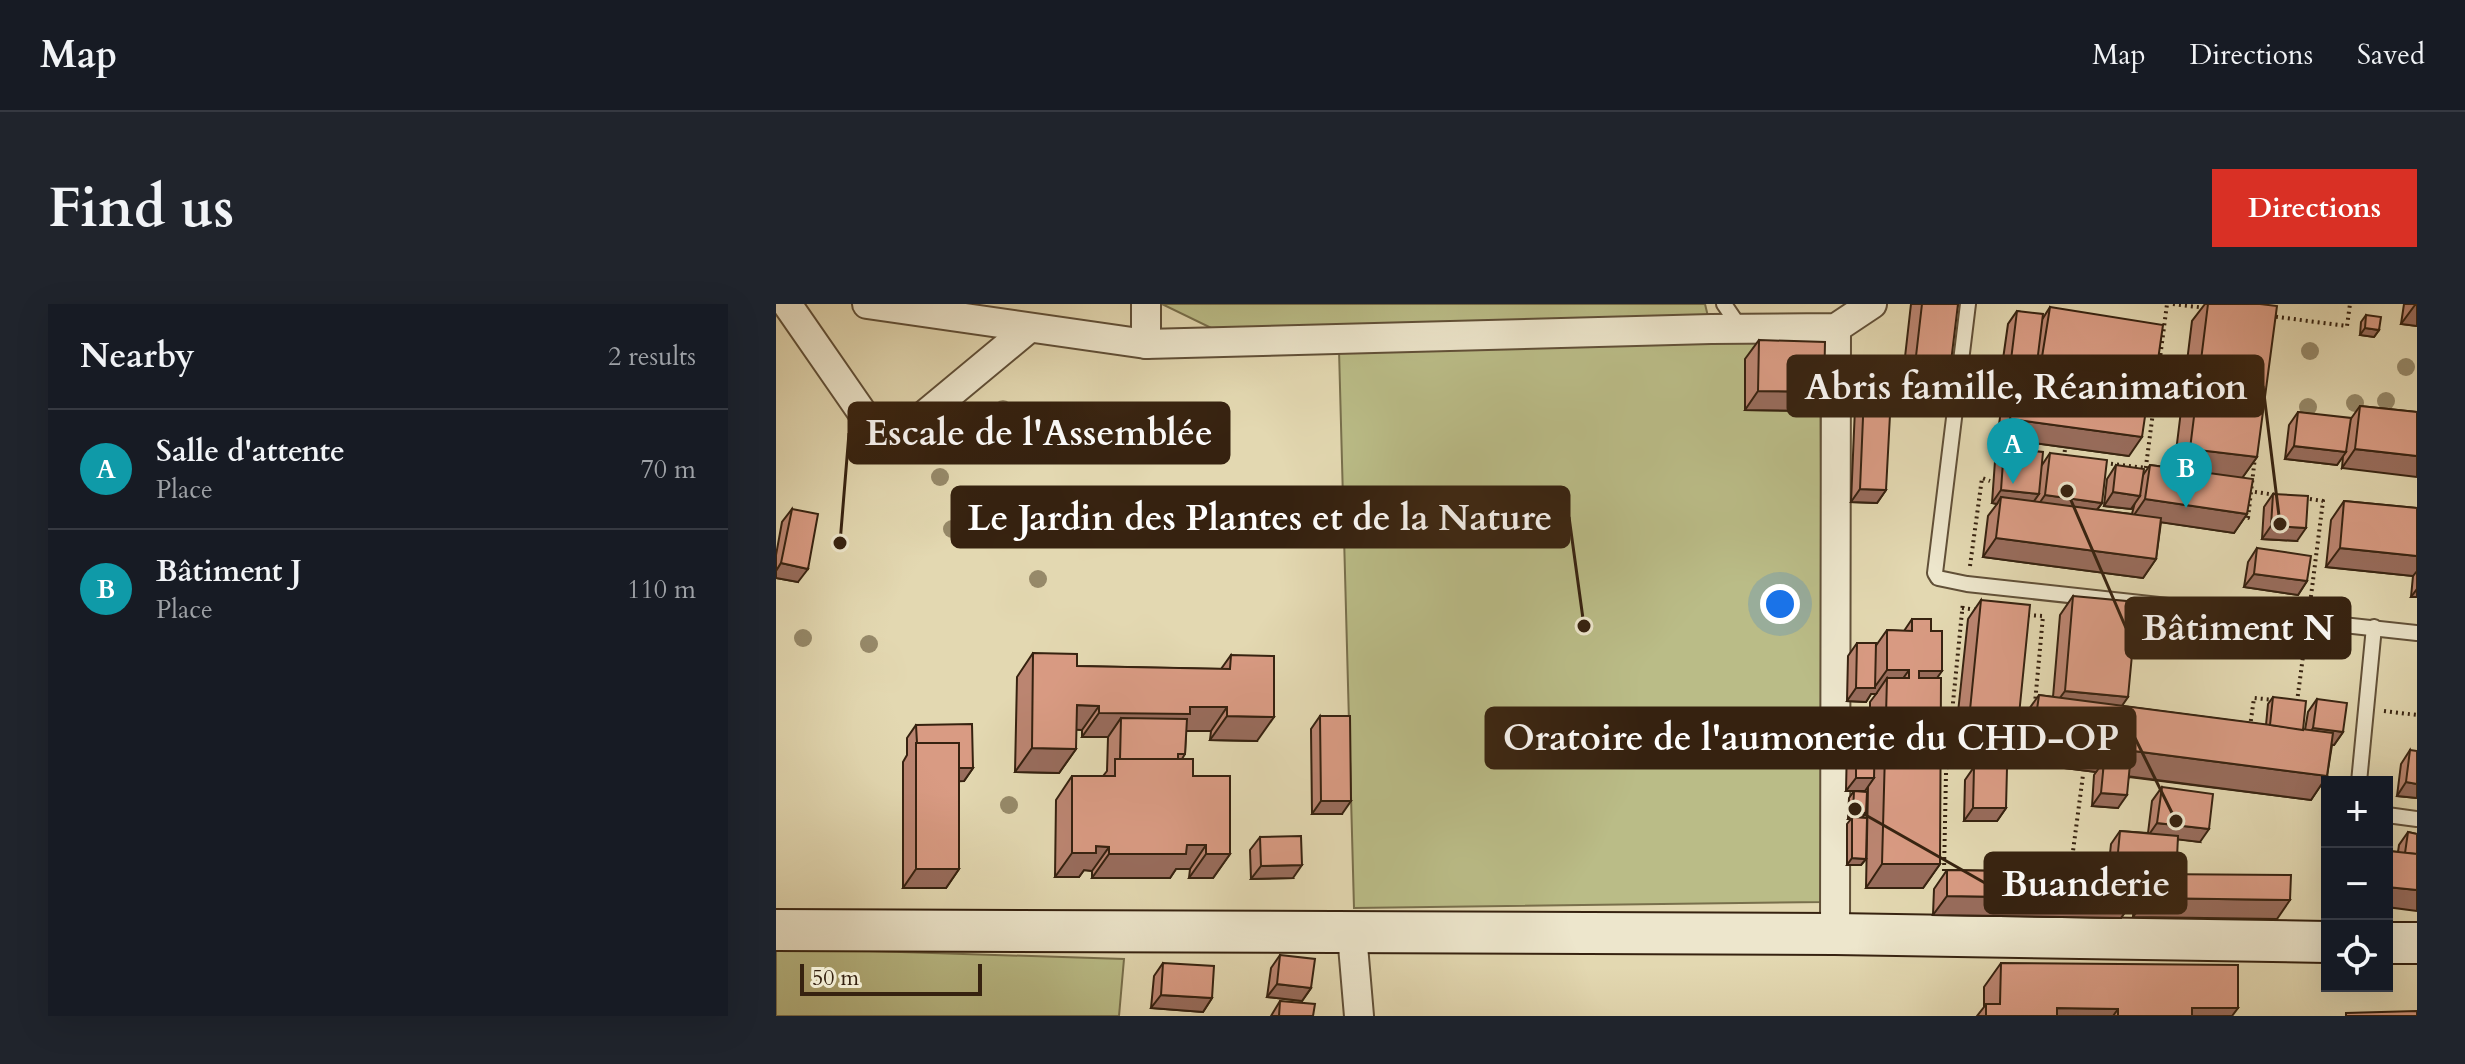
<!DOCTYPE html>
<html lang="en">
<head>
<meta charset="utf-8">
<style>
	body { margin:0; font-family:Cardo,serif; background:#20242c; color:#f1f3f6 }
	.controls { position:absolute; right:24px; bottom:24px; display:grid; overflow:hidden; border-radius:0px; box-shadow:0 8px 32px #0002 }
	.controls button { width:72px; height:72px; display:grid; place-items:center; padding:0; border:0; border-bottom:2px solid #363941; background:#171b24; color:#f1f3f6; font:40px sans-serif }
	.scale { position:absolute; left:24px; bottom:20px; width:182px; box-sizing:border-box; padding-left:8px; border:4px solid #362210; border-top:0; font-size:22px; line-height:28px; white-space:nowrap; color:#362210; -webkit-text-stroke:6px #ede6cc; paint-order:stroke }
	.you { position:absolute; left:1004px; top:300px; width:28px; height:28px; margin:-20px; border:6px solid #fff; border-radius:50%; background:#1a73e8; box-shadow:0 0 0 12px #1a73e833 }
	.badge { display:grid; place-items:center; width:52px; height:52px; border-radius:50%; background:#d93025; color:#fff; font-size:26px; font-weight:700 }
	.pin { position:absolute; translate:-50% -66px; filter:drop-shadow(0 2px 4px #0008) }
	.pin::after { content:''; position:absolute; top:42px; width:28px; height:24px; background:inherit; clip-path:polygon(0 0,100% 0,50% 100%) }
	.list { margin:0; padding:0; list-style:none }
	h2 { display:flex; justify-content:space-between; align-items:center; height:104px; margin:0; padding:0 32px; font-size:34px }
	h2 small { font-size:26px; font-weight:400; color:#9ea1a6 }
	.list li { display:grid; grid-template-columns:52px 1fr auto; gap:24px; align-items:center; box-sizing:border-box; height:120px; padding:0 32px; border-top:2px solid #363941 }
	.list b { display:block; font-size:30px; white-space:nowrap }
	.list p { margin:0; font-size:26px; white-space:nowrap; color:#9ea1a6 }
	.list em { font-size:26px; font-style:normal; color:#9ea1a6 }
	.icon { flex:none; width:44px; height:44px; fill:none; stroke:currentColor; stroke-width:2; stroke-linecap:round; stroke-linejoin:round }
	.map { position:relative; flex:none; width:1641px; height:712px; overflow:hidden; border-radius:0px }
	header { display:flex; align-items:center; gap:48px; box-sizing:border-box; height:112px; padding:0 40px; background:#171b24; border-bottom:2px solid #363941 }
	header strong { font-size:38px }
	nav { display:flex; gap:44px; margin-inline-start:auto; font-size:28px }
	.intro { display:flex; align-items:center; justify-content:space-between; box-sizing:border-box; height:192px; padding:0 48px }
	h1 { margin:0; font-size:56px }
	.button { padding:20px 36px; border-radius:0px; background:#d93025; color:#fff; font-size:28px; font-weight:700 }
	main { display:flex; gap:48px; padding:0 48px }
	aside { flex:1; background:#171b24; border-radius:0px; box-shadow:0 8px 32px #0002 }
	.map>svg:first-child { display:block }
</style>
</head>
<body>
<header>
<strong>Map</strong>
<nav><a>Map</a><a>Directions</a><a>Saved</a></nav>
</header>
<div class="intro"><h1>Find us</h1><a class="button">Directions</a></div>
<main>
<aside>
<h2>Nearby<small>2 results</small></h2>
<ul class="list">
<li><span class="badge" style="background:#0f9aa8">A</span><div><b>Salle d'attente</b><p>Place</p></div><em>70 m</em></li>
<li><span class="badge" style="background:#0f9aa8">B</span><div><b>Bâtiment J</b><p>Place</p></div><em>110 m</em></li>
</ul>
</aside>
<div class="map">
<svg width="1641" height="712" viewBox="0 0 1641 712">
	<rect width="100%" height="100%" fill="#e3d8b1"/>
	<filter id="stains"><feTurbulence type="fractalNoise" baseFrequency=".0025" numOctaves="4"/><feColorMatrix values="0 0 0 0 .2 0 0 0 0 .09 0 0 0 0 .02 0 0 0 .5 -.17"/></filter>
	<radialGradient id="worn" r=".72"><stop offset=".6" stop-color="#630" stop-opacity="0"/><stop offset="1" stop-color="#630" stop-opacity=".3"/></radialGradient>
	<g fill="#babc87" stroke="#786f4c" stroke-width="2">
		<polygon points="386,0 929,0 935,25 464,38"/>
		<polygon points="1044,36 1048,598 578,604 563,46"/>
		<polygon points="0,644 348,655 343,712 0,712"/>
	</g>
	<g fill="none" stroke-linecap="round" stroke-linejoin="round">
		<defs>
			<g id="service">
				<polyline points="948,0 965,25"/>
				<polyline points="1192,0 1159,269 1162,274 1191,280 1641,329"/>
				<polyline points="1583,478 1598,323"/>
				<polyline points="1611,511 1641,515"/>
			</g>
			<g id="minor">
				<polyline points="11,0 110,143 252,25"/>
				<polyline points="91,0 370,40 935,25 1060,24 1096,0"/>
				<polyline points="370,0 370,40"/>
				<polyline points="576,630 583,712"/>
				<polyline points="1059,630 1060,24"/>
			</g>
			<g id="secondary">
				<polyline points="0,626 1059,630 1551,638"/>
				<polyline points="1611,639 1641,639"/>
			</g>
		</defs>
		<use href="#service" stroke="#615038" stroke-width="18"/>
		<use href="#minor" stroke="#615038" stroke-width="32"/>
		<use href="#secondary" stroke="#362210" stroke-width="44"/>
		<g stroke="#362210" stroke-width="4" stroke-dasharray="2 4" stroke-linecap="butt">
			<polyline points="1397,0 1430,4"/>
			<polyline points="1494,12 1571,22 1574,0"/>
			<polyline points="1381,79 1406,82"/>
			<polyline points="1288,154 1289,145"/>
			<polyline points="1329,159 1370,164"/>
			<polyline points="1369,170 1391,0"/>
			<polyline points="1473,187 1500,191"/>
			<polyline points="1528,194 1547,197 1534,300"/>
			<polyline points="1466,213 1472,214 1479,153"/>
			<polyline points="1194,262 1206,174 1214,177"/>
			<polyline points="1186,304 1203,306"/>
			<polyline points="1252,311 1267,312 1259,399"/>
			<polyline points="1521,398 1529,337"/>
			<polyline points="1608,407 1641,411"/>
			<polyline points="1474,423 1478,394 1499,396"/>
			<polyline points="1173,568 1168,568 1170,469 1187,298"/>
			<polyline points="1294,570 1307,471"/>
		</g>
		<use href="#service" stroke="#ede6cc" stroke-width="14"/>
		<use href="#minor" stroke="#ede6cc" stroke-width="28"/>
		<use href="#secondary" stroke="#ede6cc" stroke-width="40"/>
	</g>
	<g fill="#968969">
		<circle cx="1534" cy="47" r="9"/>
		<circle cx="1630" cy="63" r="9"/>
		<circle cx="1610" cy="97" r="9"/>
		<circle cx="1579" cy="99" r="9"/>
		<circle cx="1532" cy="103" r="9"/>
		<circle cx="227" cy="105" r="9"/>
		<circle cx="164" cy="173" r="9"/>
		<circle cx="176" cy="225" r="9"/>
		<circle cx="262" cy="275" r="9"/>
		<circle cx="27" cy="334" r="9"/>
		<circle cx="93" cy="340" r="9"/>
		<circle cx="233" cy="501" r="9"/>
	</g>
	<g fill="#bb8571" stroke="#362210" stroke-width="2">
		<polygon points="1135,0 1182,0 1158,110 1123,106"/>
		<polygon points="1429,0 1484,0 1481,153 1466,174 1471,210 1458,229 1385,218 1380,255 1367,274 1207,253 1212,212 1221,200 1216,199 1219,157 1228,144 1266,161 1274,149 1326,199 1321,206 1356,210 1358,202 1355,205 1328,202 1331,175 1340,161 1367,171 1374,161 1398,164 1416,17"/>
		<polygon points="1628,0 1641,0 1641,22 1625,20"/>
		<polygon points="1274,3 1366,89 1253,72 1253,69 1251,72 1225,69 1232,20 1241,7 1267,14"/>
		<polygon points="1590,11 1603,26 1598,33 1584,31 1585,18"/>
		<polygon points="983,36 1048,88 1034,107 969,106 969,55"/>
		<polygon points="1240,74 1353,152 1221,134 1227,93"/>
		<polygon points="1088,90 1110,186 1101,199 1075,198 1079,104"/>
		<polygon points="1584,102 1641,108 1566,164 1567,152 1561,161 1509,155 1513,121 1522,108 1574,116"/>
		<polygon points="1497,190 1521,237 1486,235 1488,203"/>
		<polygon points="1568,197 1641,204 1641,293 1635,293 1637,272 1550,263 1555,216"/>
		<polygon points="16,205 22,278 0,274 0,251 6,218"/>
		<polygon points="1481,244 1531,277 1522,291 1468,283 1472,258"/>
		<polygon points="1297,292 1346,402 1490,421 1492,400 1497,393 1527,426 1529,426 1532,408 1541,395 1567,428 1558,441 1556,441 1551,472 1535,496 1353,473 1342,504 1316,502 1318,471 1320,468 1240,458 1246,415 1263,391 1277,393 1284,311"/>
		<polygon points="1205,296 1227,460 1177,455 1192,315"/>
		<polygon points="1136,315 1155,327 1160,374 1164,560 1147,584 1090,584 1092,482 1089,487 1070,487 1071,440 1080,427 1094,427 1094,398 1100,390 1095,390 1090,398 1071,397 1072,352 1081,339 1099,343 1111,326 1128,327"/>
		<polygon points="257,349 301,362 445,365 455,351 481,437 434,436 435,427 410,427 409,450 406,455 417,472 454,550 437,574 413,574 414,565 400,565 394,574 316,574 316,567 308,566 303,573 279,573 280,496 296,472 327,472 331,467 332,433 306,433 306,426 300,425 300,445 283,469 239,468 241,373"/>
		<polygon points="544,412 566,510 536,510 535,425"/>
		<polygon points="140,421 197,464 188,477 183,477 183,565 170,584 127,584 127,458 131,451 131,434"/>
		<polygon points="1634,446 1641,494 1621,492 1625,460"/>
		<polygon points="1198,463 1230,504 1221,517 1188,517 1189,476"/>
		<polygon points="1386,483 1424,538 1402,535 1392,567 1358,570 1358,588 1371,570 1501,615 1357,613 1358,595 1345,614 1157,611 1158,585 1171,566 1332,569 1335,540 1344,527 1372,529 1376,497"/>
		<polygon points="1078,487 1090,509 1086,514 1090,555 1085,561 1071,561 1071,520 1075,515 1072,515 1073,494"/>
		<polygon points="1632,528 1641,530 1611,603 1611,550 1613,547 1622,548 1623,541"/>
		<polygon points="484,533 517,574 475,575 474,546"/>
		<polygon points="504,651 535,684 526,697 491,693 495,664"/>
		<polygon points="387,659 436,694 427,708 375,704 378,672"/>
		<polygon points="1225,659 1456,712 1201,712 1208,703 1208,683"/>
		<polygon points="504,697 537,712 495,712"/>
	</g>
	<g fill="#986c5c" stroke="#362210" stroke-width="2">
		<polygon points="1639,1 1641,1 1641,22 1625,20"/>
		<polygon points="1589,24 1603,26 1598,33 1584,31"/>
		<polygon points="1266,53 1380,70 1366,89 1253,72"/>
		<polygon points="1235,56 1261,59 1251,72 1225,69"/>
		<polygon points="982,87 1048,88 1034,107 969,106"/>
		<polygon points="1136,87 1171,91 1158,110 1123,106"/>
		<polygon points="1234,115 1366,133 1353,152 1221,134"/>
		<polygon points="1518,142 1570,148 1561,161 1509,155"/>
		<polygon points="1414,145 1481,153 1464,177 1397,169"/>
		<polygon points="1579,145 1641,152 1641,173 1566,164"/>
		<polygon points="1084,185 1110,186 1101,199 1075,198"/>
		<polygon points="1225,186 1263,190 1254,203 1225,193 1221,200 1216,199"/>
		<polygon points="1337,188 1364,192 1355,205 1328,202"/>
		<polygon points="1269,191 1326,199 1316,212 1260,204"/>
		<polygon points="1369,195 1471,210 1458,229 1356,214"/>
		<polygon points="1495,222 1530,224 1521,237 1486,235"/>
		<polygon points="1220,234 1380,255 1367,274 1207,253"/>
		<polygon points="1564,244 1641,252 1641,267 1637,272 1550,263"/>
		<polygon points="5,259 32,265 22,278 0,274 0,267"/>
		<polygon points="1478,270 1531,277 1522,291 1468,283"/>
		<polygon points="1641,285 1641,293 1635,293"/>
		<polygon points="1111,366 1133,366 1116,390 1111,374 1100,390 1095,390 1090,398 1071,397 1080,384 1098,384"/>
		<polygon points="1143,367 1166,367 1149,391 1126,391"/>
		<polygon points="1289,387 1352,393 1339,412 1275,406"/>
		<polygon points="301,401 323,402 306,426 284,425"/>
		<polygon points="414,403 451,403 435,427 402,427 345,414 332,433 306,433 323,409"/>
		<polygon points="451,412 498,413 481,437 434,436"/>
		<polygon points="1537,424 1567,428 1558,441 1528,437"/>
		<polygon points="1257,434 1551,472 1535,496 1327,469 1328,458 1320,468 1240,458"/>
		<polygon points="1191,436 1240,441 1227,460 1177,455"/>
		<polygon points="256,444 300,445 283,469 239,468"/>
		<polygon points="180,464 197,464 188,477 170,478"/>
		<polygon points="1080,474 1098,474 1089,487 1070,487"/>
		<polygon points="1630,478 1641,480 1641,494 1621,492"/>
		<polygon points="1325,489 1351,491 1342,504 1316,502"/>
		<polygon points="545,497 575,497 566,510 536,510"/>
		<polygon points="1197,504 1230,504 1221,517 1188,517"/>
		<polygon points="1077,508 1090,509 1085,515 1072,515"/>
		<polygon points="1381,519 1433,525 1424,538 1372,532"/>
		<polygon points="411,541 430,541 414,565 400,565 394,574 316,574 333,550"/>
		<polygon points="320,542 333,543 316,567 308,566 303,573 279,573 296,549"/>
		<polygon points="430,550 454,550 437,574 413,574"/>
		<polygon points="1076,554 1090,555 1085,561 1071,561"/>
		<polygon points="1401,554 1392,567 1331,572 1341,559"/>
		<polygon points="1106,560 1164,560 1147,584 1090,584"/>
		<polygon points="526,561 517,574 475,575 485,562"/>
		<polygon points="140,565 183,565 170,584 127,584"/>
		<polygon points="1611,583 1641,586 1641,607 1611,603"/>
		<polygon points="1171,592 1358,595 1345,614 1157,611"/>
		<polygon points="1371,594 1514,596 1501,615 1357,613"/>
		<polygon points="501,680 535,684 526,697 491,693"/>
		<polygon points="385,691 436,694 427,708 375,704"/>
		<polygon points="1281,704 1342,705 1337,712 1276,712"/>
		<polygon points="1416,704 1462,704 1456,712 1410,712"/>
	</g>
	<g fill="#d99b83" stroke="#362210" stroke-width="2">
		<polygon points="1146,0 1182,0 1171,91 1136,87"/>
		<polygon points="1432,0 1484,0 1501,2 1481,153 1414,145"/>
		<polygon points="1274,3 1387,21 1380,70 1266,53"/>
		<polygon points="1241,7 1267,10 1261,59 1235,56"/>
		<polygon points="1590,11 1605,13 1603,26 1589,24"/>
		<polygon points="983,36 1049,38 1048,88 982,87"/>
		<polygon points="1240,74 1372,92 1366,133 1234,115"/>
		<polygon points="1088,90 1115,92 1110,186 1084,185"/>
		<polygon points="1584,102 1641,108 1641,152 1579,145"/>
		<polygon points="1522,108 1575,114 1570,148 1518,142"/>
		<polygon points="1228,144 1267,148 1263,190 1225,186"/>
		<polygon points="1274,149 1331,156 1326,199 1269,191"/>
		<polygon points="1340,161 1368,165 1364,192 1337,188"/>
		<polygon points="1374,161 1477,175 1471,210 1369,195"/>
		<polygon points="1497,190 1532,192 1530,224 1495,222"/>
		<polygon points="1225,193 1385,214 1380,255 1220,234"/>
		<polygon points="1568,197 1641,204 1641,252 1564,244"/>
		<polygon points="16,205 42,210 32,265 5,259"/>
		<polygon points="1481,244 1535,252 1531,277 1478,270"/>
		<polygon points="1297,292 1361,298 1352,393 1289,387"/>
		<polygon points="1205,296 1254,301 1240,441 1191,436"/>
		<polygon points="1136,315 1155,315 1155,327 1166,327 1166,367 1143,367 1143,374 1165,374 1164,560 1106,560 1111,374 1133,374 1133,366 1111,366 1111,326 1136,327"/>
		<polygon points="1081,339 1100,339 1099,384 1080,384"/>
		<polygon points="257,349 301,350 301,362 454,365 455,351 498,352 498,413 451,412 451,403 414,403 414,410 323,409 323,402 301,401 300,445 256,444"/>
		<polygon points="1263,391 1557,429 1551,472 1257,434"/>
		<polygon points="1497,393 1530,397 1527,426 1494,421"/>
		<polygon points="1541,395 1571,399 1567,428 1537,424"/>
		<polygon points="544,412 574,412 575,497 545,497"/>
		<polygon points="345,414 411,415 409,450 402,450 402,455 344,455"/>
		<polygon points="196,420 197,464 183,464 183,439 141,439 140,421"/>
		<polygon points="1080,427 1099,428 1098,474 1080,474"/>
		<rect x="140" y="439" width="43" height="126"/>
		<polygon points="1634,446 1641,447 1641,480 1630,478"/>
		<polygon points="339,455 417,455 417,472 454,472 454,550 430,550 430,541 411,541 410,550 333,550 333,543 320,542 320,549 296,549 296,472 339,472"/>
		<polygon points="1328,458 1354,460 1351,491 1325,489"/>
		<polygon points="1198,463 1231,464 1230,504 1197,504"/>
		<polygon points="1386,483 1437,490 1433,525 1381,519"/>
		<polygon points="1078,487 1091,488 1090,509 1077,508"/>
		<polygon points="1076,513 1091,514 1090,555 1076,554"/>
		<polygon points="1344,527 1402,532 1401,554 1341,559"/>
		<polygon points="1632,528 1641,530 1641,550 1629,549"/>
		<polygon points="525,532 526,561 485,562 484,533"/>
		<polygon points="1613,547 1641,550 1641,586 1611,583 1611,565"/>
		<polygon points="1171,566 1358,569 1358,595 1171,592"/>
		<polygon points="1371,570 1515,571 1514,596 1371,594"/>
		<polygon points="504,651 539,655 535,684 501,680"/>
		<polygon points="387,659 438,662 436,694 385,691"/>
		<polygon points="1225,659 1462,661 1462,704 1416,704 1416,712 1342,712 1342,705 1281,704 1281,712 1210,712 1210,700 1224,700"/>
		<polygon points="504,697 539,700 537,712 503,712"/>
		<polygon points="1641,707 1641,712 1570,712 1570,709"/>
	</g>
	<path fill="none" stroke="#362210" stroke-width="3" d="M1504 220L1487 82M64 239L73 129M808 322L793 213M1291 187L1350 324M1400 517L1359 434M1079 505L1209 579"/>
	<g fill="#362210" stroke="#ede6cc" stroke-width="3">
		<circle cx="1504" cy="220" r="8"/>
		<circle cx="64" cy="239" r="8"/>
		<circle cx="808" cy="322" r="8"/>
		<circle cx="1291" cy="187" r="8"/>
		<circle cx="1400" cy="517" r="8"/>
		<circle cx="1079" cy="505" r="8"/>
	</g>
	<g fill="#362210" stroke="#362210" stroke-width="3">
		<rect x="1012" y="52" width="475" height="60" rx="8"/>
		<rect x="73" y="99" width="380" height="60" rx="8"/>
		<rect x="176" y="183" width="617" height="60" rx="8"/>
		<rect x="1350" y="294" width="224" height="60" rx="8"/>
		<rect x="710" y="404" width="649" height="60" rx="8"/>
		<rect x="1209" y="549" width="201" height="60" rx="8"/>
	</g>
	<g font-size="36" text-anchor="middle" font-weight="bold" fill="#fff">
		<text x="1250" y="95">Abris famille, Réanimation</text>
		<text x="263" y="141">Escale de l'Assemblée</text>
		<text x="484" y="226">Le Jardin des Plantes et de la Nature</text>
		<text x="1462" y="336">Bâtiment N</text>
		<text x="1035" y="446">Oratoire de l'aumonerie du CHD-OP</text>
		<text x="1310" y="592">Buanderie</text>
	</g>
	<rect width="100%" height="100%" filter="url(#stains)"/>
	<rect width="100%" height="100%" fill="url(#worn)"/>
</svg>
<div class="controls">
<button>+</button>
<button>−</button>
<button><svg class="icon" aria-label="locate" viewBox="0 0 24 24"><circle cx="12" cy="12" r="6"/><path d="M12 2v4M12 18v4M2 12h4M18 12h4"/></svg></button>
</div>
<div class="scale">50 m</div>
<div class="you"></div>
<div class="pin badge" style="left:1237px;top:180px;background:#0f9aa8">A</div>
<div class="pin badge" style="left:1410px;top:204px;background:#0f9aa8">B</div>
</div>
</main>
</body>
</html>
